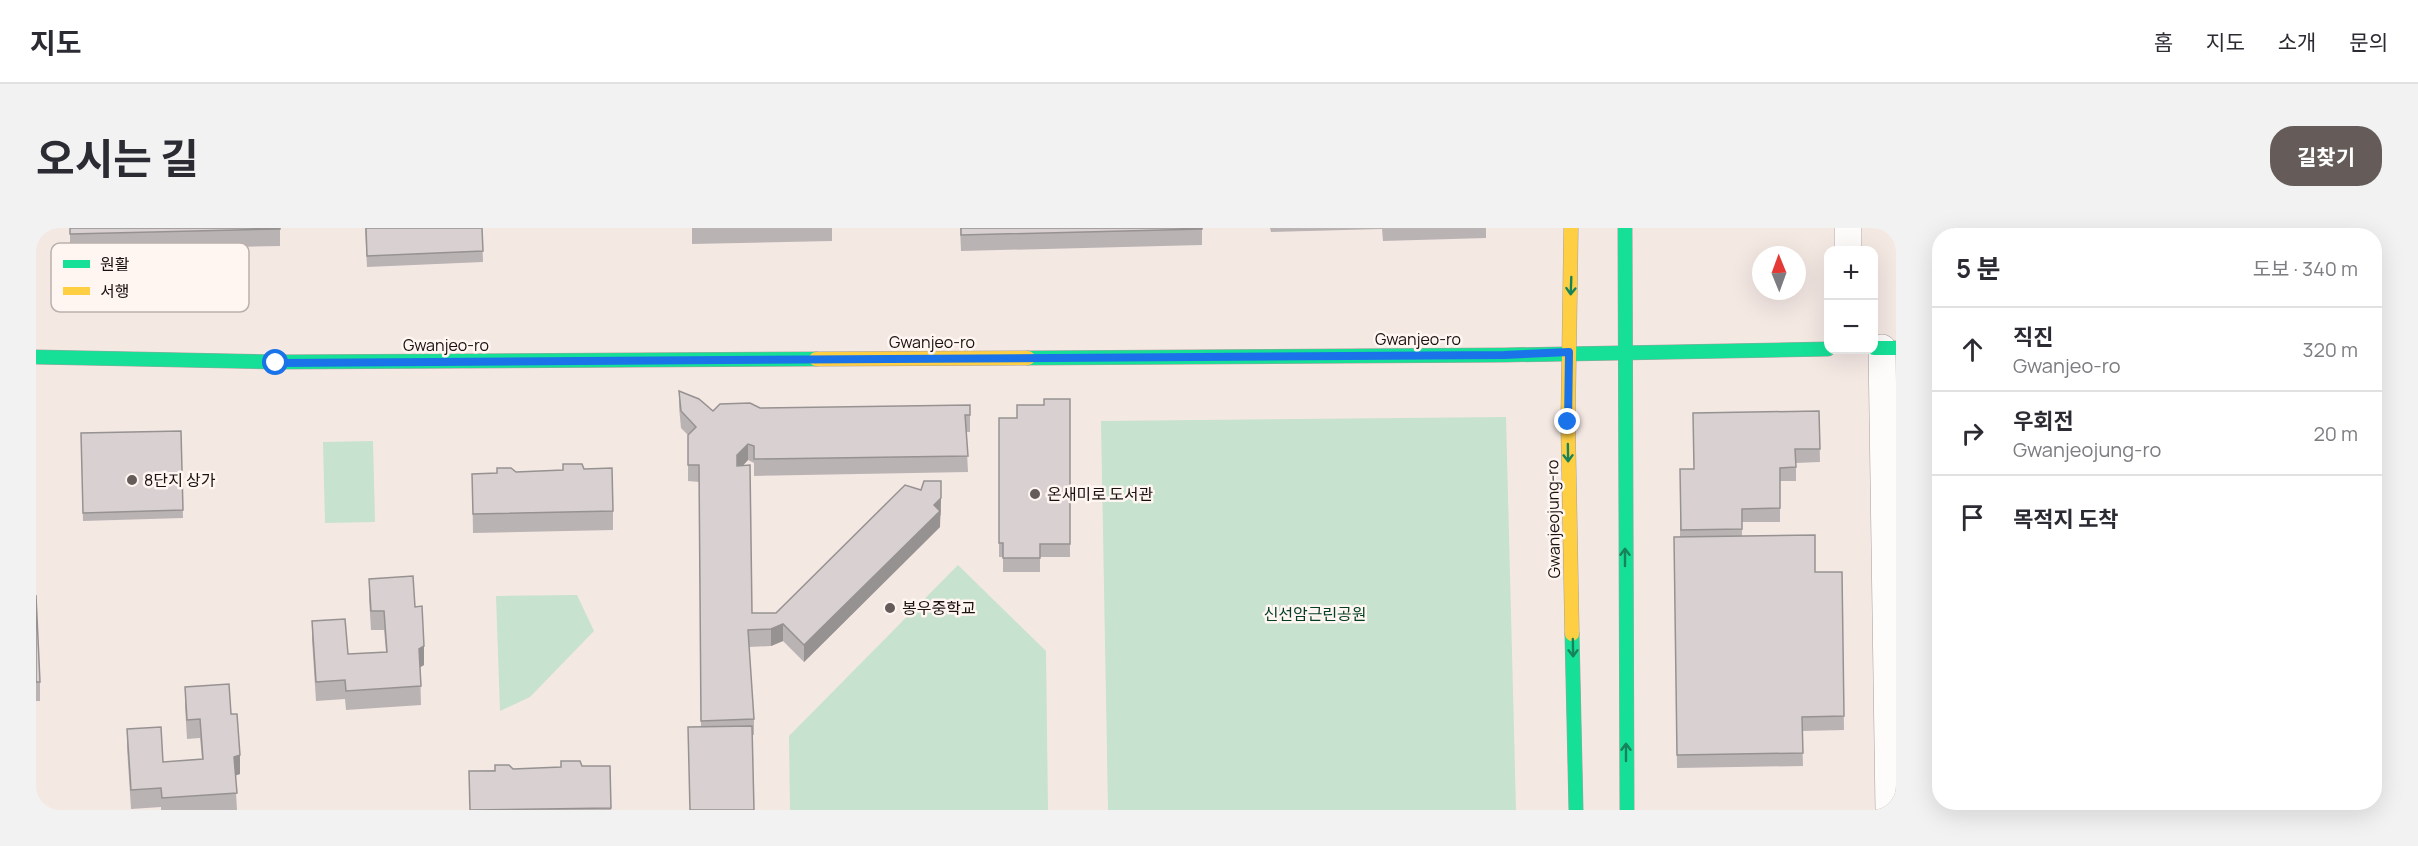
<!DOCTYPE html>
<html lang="ko">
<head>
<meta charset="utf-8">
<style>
	body { margin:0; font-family:Manrope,"Noto Sans KR",sans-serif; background:#f2f2f3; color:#2b2b33 }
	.controls { position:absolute; right:18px; top:18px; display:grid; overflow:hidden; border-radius:12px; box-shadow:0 6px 24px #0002 }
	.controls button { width:54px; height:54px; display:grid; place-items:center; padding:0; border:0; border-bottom:2px solid #e1e1e2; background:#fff; color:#2b2b33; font:30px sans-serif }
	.compass { position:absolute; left:1716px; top:18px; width:54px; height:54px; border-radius:50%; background:#fff; box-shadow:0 6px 24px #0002; rotate:359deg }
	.stop { position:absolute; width:18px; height:18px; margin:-14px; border:4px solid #1a73e8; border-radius:50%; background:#fff }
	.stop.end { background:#1a73e8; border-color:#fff; box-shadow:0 2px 6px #0008 }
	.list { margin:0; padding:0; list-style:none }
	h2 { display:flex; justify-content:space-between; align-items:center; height:78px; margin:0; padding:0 24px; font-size:26px }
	h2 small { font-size:20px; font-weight:400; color:#7c7c81 }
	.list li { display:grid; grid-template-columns:39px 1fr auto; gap:18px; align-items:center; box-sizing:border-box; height:84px; padding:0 24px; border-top:2px solid #e1e1e2 }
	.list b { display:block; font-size:22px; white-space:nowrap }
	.list p { margin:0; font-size:20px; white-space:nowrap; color:#7c7c81 }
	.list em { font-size:20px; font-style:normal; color:#7c7c81 }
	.icon { flex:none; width:33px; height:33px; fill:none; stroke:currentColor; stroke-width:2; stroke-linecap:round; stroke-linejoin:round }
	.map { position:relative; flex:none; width:1860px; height:582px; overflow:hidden; border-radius:24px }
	header { display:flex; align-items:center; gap:36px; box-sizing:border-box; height:84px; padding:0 30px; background:#fff; border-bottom:2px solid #e1e1e2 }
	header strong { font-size:28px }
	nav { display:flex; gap:33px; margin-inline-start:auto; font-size:21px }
	.intro { display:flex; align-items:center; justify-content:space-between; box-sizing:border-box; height:144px; padding:0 36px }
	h1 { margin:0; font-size:42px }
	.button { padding:15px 27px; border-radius:24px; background:#655c59; color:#fff; font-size:21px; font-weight:700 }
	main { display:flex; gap:36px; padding:0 36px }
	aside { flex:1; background:#fff; border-radius:24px; box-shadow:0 6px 24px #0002 }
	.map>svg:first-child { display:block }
</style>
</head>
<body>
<header>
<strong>지도</strong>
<nav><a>홈</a><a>지도</a><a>소개</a><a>문의</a></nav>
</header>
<div class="intro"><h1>오시는 길</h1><a class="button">길찾기</a></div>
<main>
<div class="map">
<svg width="1860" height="582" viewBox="0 0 1860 582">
	<rect width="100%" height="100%" fill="#f4e8e3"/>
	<g fill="#c7e2ce">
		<polygon points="1470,189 1480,582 1072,582 1065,193"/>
		<polygon points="337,213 339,294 289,295 287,214"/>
		<polygon points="922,337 1010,423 1012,582 754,582 753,508"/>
		<polygon points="541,367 558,403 494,469 464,483 460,368"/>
	</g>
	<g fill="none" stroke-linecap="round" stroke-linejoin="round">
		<defs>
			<g id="street">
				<polyline points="1812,22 1812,0"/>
				<polyline points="1846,120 1853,582"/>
			</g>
			<g id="fast">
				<polyline points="1589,0 1591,582"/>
				<polyline points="1838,120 1860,120"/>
				<polyline points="0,129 240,134 780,131"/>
				<polyline points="992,130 1469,127 1792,121"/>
				<polyline points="1536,406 1540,582"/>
			</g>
			<g id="slow">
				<polyline points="1535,0 1532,194 1536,406"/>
				<polyline points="780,131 992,130"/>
			</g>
		</defs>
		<use href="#street" stroke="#a89e9a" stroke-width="28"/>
		<use href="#fast" stroke="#a89e9a" stroke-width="15"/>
		<use href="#slow" stroke="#a89e9a" stroke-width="15"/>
		<use href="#street" stroke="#fdfcfb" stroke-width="27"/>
		<use href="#fast" stroke="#16e098" stroke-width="14"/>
		<use href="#slow" stroke="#ffcf43" stroke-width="14"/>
	</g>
	<g fill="#bab3b4">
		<polygon points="34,0 244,0 244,18 34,23"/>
		<polygon points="329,0 446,0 447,34 331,39"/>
		<polygon points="656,0 796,0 796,13 656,16"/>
		<polygon points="924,0 1166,0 1166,17 925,23"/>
		<polygon points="1234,0 1450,0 1450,10 1347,13 1346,1 1235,4"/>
		<polygon points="643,163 677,183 724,180 934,177 934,204 930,204 932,244 718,248 718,235 712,232 707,237 716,385 740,385 885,262 905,253 905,287 904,288 904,299 768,434 747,413 735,418 713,419 718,491 718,507 665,499 663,254 652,253 652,207 645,200 643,179"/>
		<polygon points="1034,171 1034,329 1004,329 1004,344 967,344 967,329 963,329 963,190 981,190 1008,177"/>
		<polygon points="1783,183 1784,234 1760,235 1760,253 1744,253 1744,294 1706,294 1706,308 1779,344 1806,344 1808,502 1766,503 1767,538 1641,540 1638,309 1644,309 1644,241 1658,241"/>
		<polygon points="145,203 147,290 47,293 45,205"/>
		<polygon points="548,241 577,283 577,302 437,305 436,246"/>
		<polygon points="333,351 379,379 388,437 384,439 385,477 310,482 309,471 280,473 276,412 276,393 312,426 350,424 348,402 335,402 333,370"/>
		<polygon points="0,367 4,454 4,473 0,473"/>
		<polygon points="149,459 195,486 204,546 199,547 201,582 125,582 125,579 95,581 91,520 91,501 127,534 166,531 164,510 151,511 149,478"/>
		<polygon points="546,538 574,538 575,582 434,582 433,543"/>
	</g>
	<g fill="#979292">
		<polygon points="712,216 712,232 701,244 701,227"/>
		<polygon points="905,270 904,299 768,434 768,417"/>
		<polygon points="747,396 747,413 735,418 735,401"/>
		<polygon points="388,418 388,437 383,440 383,421"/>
		<polygon points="204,527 204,546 198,548 198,529"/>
	</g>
	<g fill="#d8d0d1" stroke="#979292" stroke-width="1.5">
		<polygon points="34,0 244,0 244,1 34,6"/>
		<polygon points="330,0 446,0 447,23 331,28"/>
		<polygon points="925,0 1166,0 1166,1 925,7"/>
		<polygon points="643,163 663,171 677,183 684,176 714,175 724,180 934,177 934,187 929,187 932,228 718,231 718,218 712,216 701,227 701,238 714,237 716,385 740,385 869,257 885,262 888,253 905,253 905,270 898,277 904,283 768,417 747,396 735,401 712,402 718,491 665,493 663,237 652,237 652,207 660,199 645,183"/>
		<polygon points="1008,171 1034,171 1034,316 1004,316 1004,330 967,330 967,315 963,315 963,190 981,190 981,177 1008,177"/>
		<polygon points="1783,183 1784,221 1759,221 1760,239 1744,240 1744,280 1706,281 1706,301 1645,302 1644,241 1658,241 1657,185"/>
		<polygon points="145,203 147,282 47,285 45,205"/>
		<polygon points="527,236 546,236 548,241 576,240 577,283 437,286 436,246 461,245 461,240 475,240 480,244 527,242"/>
		<polygon points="1779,307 1779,344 1806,344 1808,488 1766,489 1767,525 1641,527 1638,309"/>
		<polygon points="377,348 379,379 386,378 388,418 383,421 385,458 310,463 309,452 280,454 276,393 309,391 312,426 351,424 348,383 335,383 333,351"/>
		<polygon points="0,367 4,454 0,454"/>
		<polygon points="193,456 195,486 201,486 204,527 198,529 201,565 126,570 125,560 95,562 91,501 125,499 127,534 167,531 164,491 151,492 149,459"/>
		<polygon points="716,498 718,582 654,582 652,499"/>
		<polygon points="525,533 544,533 546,538 574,538 575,580 434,582 433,543 459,543 459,537 473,537 477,541 525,539"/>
	</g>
	<defs><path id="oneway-shaft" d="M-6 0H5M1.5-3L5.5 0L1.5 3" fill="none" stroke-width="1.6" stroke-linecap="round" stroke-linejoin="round" transform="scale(1.5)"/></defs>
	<g stroke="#17835a">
		<use href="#oneway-shaft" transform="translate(1535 58) rotate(92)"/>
		<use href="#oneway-shaft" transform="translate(1532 225) rotate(89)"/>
		<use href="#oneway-shaft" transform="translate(1589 329) rotate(-90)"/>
		<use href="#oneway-shaft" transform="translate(1537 420) rotate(89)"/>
		<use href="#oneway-shaft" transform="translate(1590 524) rotate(-90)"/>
	</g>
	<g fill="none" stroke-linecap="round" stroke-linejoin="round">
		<polyline stroke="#1a73e8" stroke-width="8" points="240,135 1468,127 1533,124 1532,194"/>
	</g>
	<g fill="#655c59" stroke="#fff5f1" stroke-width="2">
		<circle cx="96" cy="252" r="6"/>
		<circle cx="999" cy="266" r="6"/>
		<circle cx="854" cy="380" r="6"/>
	</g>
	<g text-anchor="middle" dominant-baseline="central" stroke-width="5" stroke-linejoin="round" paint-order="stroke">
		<g font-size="16" fill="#18110e" stroke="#fff5f1">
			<text x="1382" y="111">Gwanjeo-ro</text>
			<text x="896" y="114">Gwanjeo-ro</text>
			<text x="410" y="117">Gwanjeo-ro</text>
			<text transform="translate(1517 291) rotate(-91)">Gwanjeojung-ro</text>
		</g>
		<g font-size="16" fill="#18110e" stroke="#fff5f1" text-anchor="start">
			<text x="108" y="252">8단지 상가</text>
			<text x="1011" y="266">온새미로 도서관</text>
			<text x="866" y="380">봉우중학교</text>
		</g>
		<g font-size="16" fill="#003f26" stroke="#fff5f1">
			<text x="1279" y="386">신선암근린공원</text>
		</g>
	</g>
	<rect x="15" y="15" width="198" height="69" rx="9" fill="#fff5f1" stroke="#bab1ad" stroke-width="1.5"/>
	<rect x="27" y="32" width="27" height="8" fill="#16e098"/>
	<rect x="27" y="59" width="27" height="8" fill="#ffcf43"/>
	<g font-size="16" fill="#18110e">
		<text x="64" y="42">원활</text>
		<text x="64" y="69">서행</text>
	</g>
</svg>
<div class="controls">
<button>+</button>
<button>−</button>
</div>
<svg class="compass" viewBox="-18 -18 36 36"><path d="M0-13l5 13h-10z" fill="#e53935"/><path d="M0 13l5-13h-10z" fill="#7c7c81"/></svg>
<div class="stop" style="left:240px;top:135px"></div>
<div class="stop end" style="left:1532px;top:194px"></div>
</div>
<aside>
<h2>5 분<small>도보 · 340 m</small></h2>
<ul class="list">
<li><svg class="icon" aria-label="ahead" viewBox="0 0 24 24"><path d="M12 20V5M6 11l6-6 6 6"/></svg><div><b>직진</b><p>Gwanjeo-ro</p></div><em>320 m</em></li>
<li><svg class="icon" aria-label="right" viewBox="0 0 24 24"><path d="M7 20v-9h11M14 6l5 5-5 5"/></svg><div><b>우회전</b><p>Gwanjeojung-ro</p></div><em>20 m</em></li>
<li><svg class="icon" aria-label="arrive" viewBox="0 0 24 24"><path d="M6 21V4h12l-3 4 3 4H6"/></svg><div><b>목적지 도착</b></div></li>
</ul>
</aside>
</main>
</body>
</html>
